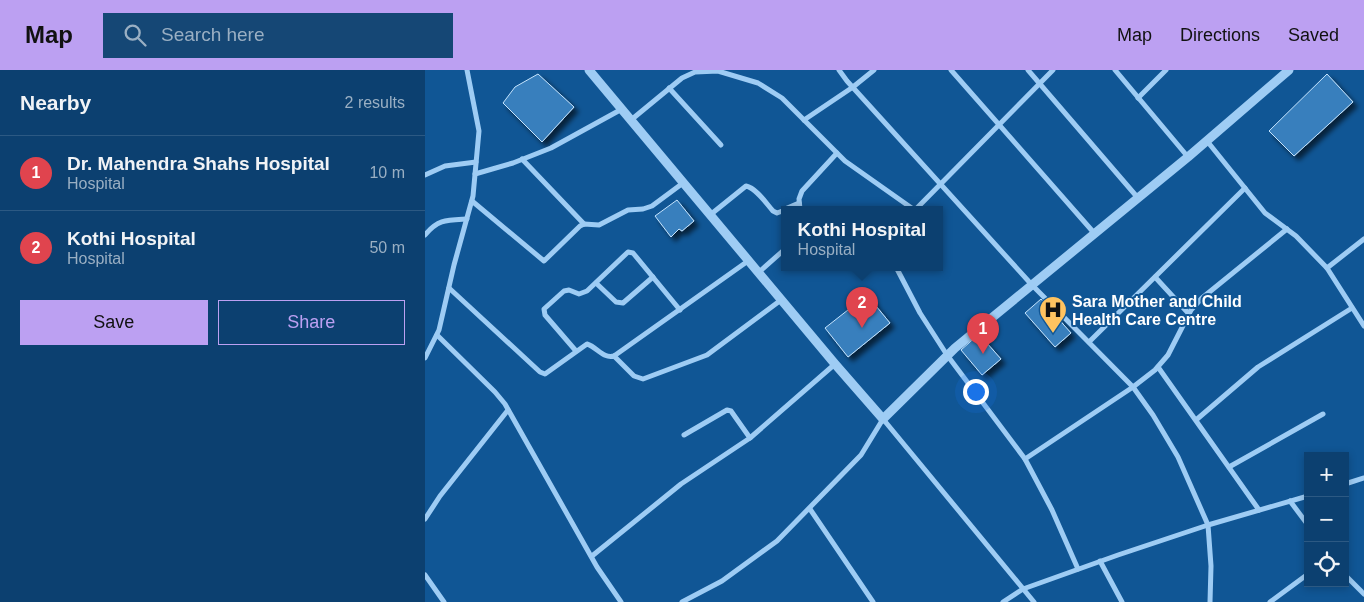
<!DOCTYPE html>
<html lang="en">
<head>
<meta charset="utf-8">
<style>
	body { margin:0; font-family:Arial,sans-serif; background:#154775; color:#f1f3f6 }
	.controls { position:absolute; right:15px; bottom:15px; display:grid; overflow:hidden; border-radius:0px; box-shadow:0 2px 8px #0003 }
	.controls button { width:45px; height:45px; display:grid; place-items:center; padding:0; border:0; border-bottom:1px solid #2c5983; background:#0c4070; color:#f1f3f6; font:25px sans-serif }
	.you { position:absolute; left:550px; top:321px; width:18px; height:18px; margin:-12px; border:4px solid #fff; border-radius:50%; background:#1a73e8; box-shadow:0 0 0 8px #1a73e833 }
	.badge { display:grid; place-items:center; width:32px; height:32px; border-radius:50%; background:#bca0f2; color:#fff; font-size:16px; font-weight:700 }
	.pin { position:absolute; translate:-50% -41px; filter:drop-shadow(0 1px 2px #0008) }
	.pin::after { content:''; position:absolute; top:26px; width:18px; height:15px; background:inherit; clip-path:polygon(0 0,100% 0,50% 100%) }
	.popup { position:absolute; left:356px; top:136px; width:162px; height:65px; box-sizing:border-box; display:grid; place-content:center; border-radius:0px; background:#0c4070; filter:drop-shadow(0 1px 4px #0005); font-size:16px; white-space:nowrap; color:#9aafc3 }
	.popup b { font-size:19px; color:#f1f3f6 }
	.popup::after { content:''; position:absolute; left:50%; top:100%; margin-left:-10px; border:10px solid transparent; border-top-color:#0c4070 }
	.list { margin:0; padding:0; list-style:none }
	h2 { display:flex; justify-content:space-between; align-items:center; height:65px; margin:0; padding:0 20px; font-size:21px }
	h2 small { font-size:16px; font-weight:400; color:#9aafc3 }
	.list li { display:grid; grid-template-columns:32px 1fr auto; gap:15px; align-items:center; box-sizing:border-box; height:75px; padding:0 20px; border-top:1px solid #2c5983 }
	.list b { display:block; font-size:19px; white-space:nowrap }
	.list p { margin:0; font-size:16px; white-space:nowrap; color:#9aafc3 }
	.list em { font-size:16px; font-style:normal; color:#9aafc3 }
	.actions { display:flex; gap:10px; padding:15px 20px }
	.actions a { flex:1; padding:11px 0; border:1px solid #bca0f2; border-radius:0px; text-align:center; font-size:18px; color:#bca0f2 }
	.actions .main { background:#bca0f2; color:#111 }
	.icon { flex:none; width:28px; height:28px; fill:none; stroke:currentColor; stroke-width:2; stroke-linecap:round; stroke-linejoin:round }
	.map { position:relative; flex:none; width:939px; height:532px; overflow:hidden }
	header { display:flex; align-items:center; gap:30px; box-sizing:border-box; height:70px; padding:0 25px; background:#bca0f2; color:#111 }
	header strong { font-size:24px }
	nav { display:flex; gap:28px; margin-inline-start:auto; font-size:18px }
	.search { width:350px; height:45px; background:#154775; display:flex; align-items:center; gap:12px; box-sizing:border-box; padding:0 18px; border-radius:0px; color:#9aafc3; font-size:19px }
	main { display:flex }
	aside { flex:1; background:#0c4070 }
	.map>svg:first-child { display:block }
</style>
</head>
<body>
<header>
<strong>Map</strong>
<div class="search"><svg class="icon" aria-label="search" viewBox="0 0 24 24"><circle cx="10" cy="10" r="6"/><path d="M15 15l6 6"/></svg>Search here</div>
<nav><a>Map</a><a>Directions</a><a>Saved</a></nav>
</header>
<main>
<aside>
<h2>Nearby<small>2 results</small></h2>
<ul class="list">
<li><span class="badge" style="background:#e0444e">1</span><div><b>Dr. Mahendra Shahs Hospital</b><p>Hospital</p></div><em>10 m</em></li>
<li><span class="badge" style="background:#e0444e">2</span><div><b>Kothi Hospital</b><p>Hospital</p></div><em>50 m</em></li>
</ul>
<div class="actions"><a class="main">Save</a><a>Share</a></div>
</aside>
<div class="map">
<svg width="939" height="532" viewBox="0 0 939 532">
	<defs>
		<filter id="shadow"><feDropShadow dx="4.5" dy="4.5" stdDeviation="2.5" flood-color="#0009"/></filter>
	</defs>
	<rect width="100%" height="100%" fill="#105695"/>
	<g fill="#387fbd" stroke="#c5e4fe" filter="url(#shadow)">
		<polygon points="113,4 149,37 117,72 78,33 90,17"/>
		<polygon points="902,4 928,32 869,86 844,61"/>
		<polygon points="252,130 269,151 257,161 254,159 246,167 230,146"/>
		<polygon points="442,225 465,253 423,287 400,258"/>
		<polygon points="616,229 646,263 630,277 600,243"/>
		<polygon points="554,264 576,289 557,305 536,280"/>
	</g>
	<g fill="none" stroke-linecap="round" stroke-linejoin="round">
		<g stroke="#9eccf4" stroke-width="5">
			<polyline points="414,0 422,11 607,215 708,317 728,345 753,387 783,455 786,496 785,532"/>
			<polyline points="526,0 670,164"/>
			<polyline points="603,0 713,128"/>
			<polyline points="690,0 763,87"/>
			<polyline points="244,18 296,75"/>
			<polyline points="713,28 741,0"/>
			<polyline points="206,50 257,8 270,2 293,1 333,13 357,28 420,91 488,139"/>
			<polyline points="379,50 428,17 449,0"/>
			<polyline points="782,71 840,143 871,166 902,198 939,256"/>
			<polyline points="97,89 159,154"/>
			<polyline points="50,104 88,93 126,78 197,39"/>
			<polyline points="0,105 20,96 51,92"/>
			<polyline points="47,131 119,191 155,156 159,154 174,155 203,140 218,139 227,136 258,113"/>
			<polyline points="360,139 374,133"/>
			<polyline points="375,139 374,129 377,121 412,83"/>
			<polyline points="491,139 628,0"/>
			<path d="M285 145 321 116C331 118 341 133 348 141L352 143 360 140"/>
			<path d="M0 165C13 149 22 150 42 149"/>
			<polyline points="471,197 495,243 522,285 600,389 627,440 653,499"/>
			<polyline points="902,198 939,169"/>
			<polyline points="333,203 360,179"/>
			<polyline points="730,207 764,244"/>
			<polyline points="171,213 191,232 198,233 228,207"/>
			<path d="M24 218 115 302 120 304 162 274C172 277 178 289 189 286L323 191"/>
			<polyline points="12,265 70,322 80,334 172,497 196,532"/>
			<polyline points="664,272 820,118"/>
			<polyline points="151,281 120,245 119,239 139,221 144,220 154,224 162,221 203,182 208,183 255,240"/>
			<polyline points="189,286 209,306 218,309 282,285 356,230"/>
			<polyline points="0,288 14,260 29,195 48,126 54,61 42,0"/>
			<polyline points="733,297 834,440"/>
			<polyline points="771,350 833,297 927,238"/>
			<polyline points="259,365 302,340 306,341 325,368"/>
			<polyline points="600,389 708,317 730,300 743,285 766,240 777,228 862,159"/>
			<polyline points="804,397 898,344"/>
			<polyline points="920,414 939,408"/>
			<polyline points="865,431 883,455"/>
			<polyline points="385,439 448,532"/>
			<polyline points="0,449 15,426 83,340"/>
			<polyline points="167,486 256,414 325,368 410,294"/>
			<polyline points="675,491 697,532"/>
			<polyline points="0,505 19,532"/>
			<polyline points="920,505 939,524"/>
			<polyline points="257,532 297,511 352,471 436,385 458,349 609,532"/>
			<polyline points="578,532 598,519 693,485 783,455 883,426"/>
			<polyline points="845,532 883,504"/>
		</g>
		<polyline stroke="#9eccf4" stroke-width="9" points="164,0 410,294 458,349 530,278 763,87 864,0"/>
	</g>
	<defs>
		<symbol id="hospital-pin" viewBox="-11 -11 22 30"><path d="M0 17L-7.5 6A9.5 9.5 0 1 1 7.5 6Z" fill="#ffc360" stroke="#105695"/><path d="M-5-5h3v3.5h4V-5h3V5h-3V1.5h-4V5h-3Z" fill="#111"/></symbol>
	</defs>
	<g fill-rule="evenodd">
		<use href="#hospital-pin" x="612" y="224" width="32" height="43"/>
	</g>
	<g text-anchor="middle" dominant-baseline="central" stroke-width="4" stroke-linejoin="round" paint-order="stroke">
		<g font-size="16" font-weight="bold" fill="#fff" stroke="#105695" text-anchor="start">
			<text x="647" y="231">Sara Mother and Child<tspan x="647" dy="18">Health Care Centre</tspan></text>
		</g>
	</g>
</svg>
<div class="controls">
<button>+</button>
<button>−</button>
<button><svg class="icon" aria-label="locate" viewBox="0 0 24 24"><circle cx="12" cy="12" r="6"/><path d="M12 2v4M12 18v4M2 12h4M18 12h4"/></svg></button>
</div>
<div class="you"></div>
<div class="pin badge" style="left:558px;top:284px;background:#e0444e">1</div>
<div class="pin badge" style="left:437px;top:258px;background:#e0444e">2</div>
<div class="popup"><b>Kothi Hospital</b>Hospital</div>
</div>
</main>
</body>
</html>
